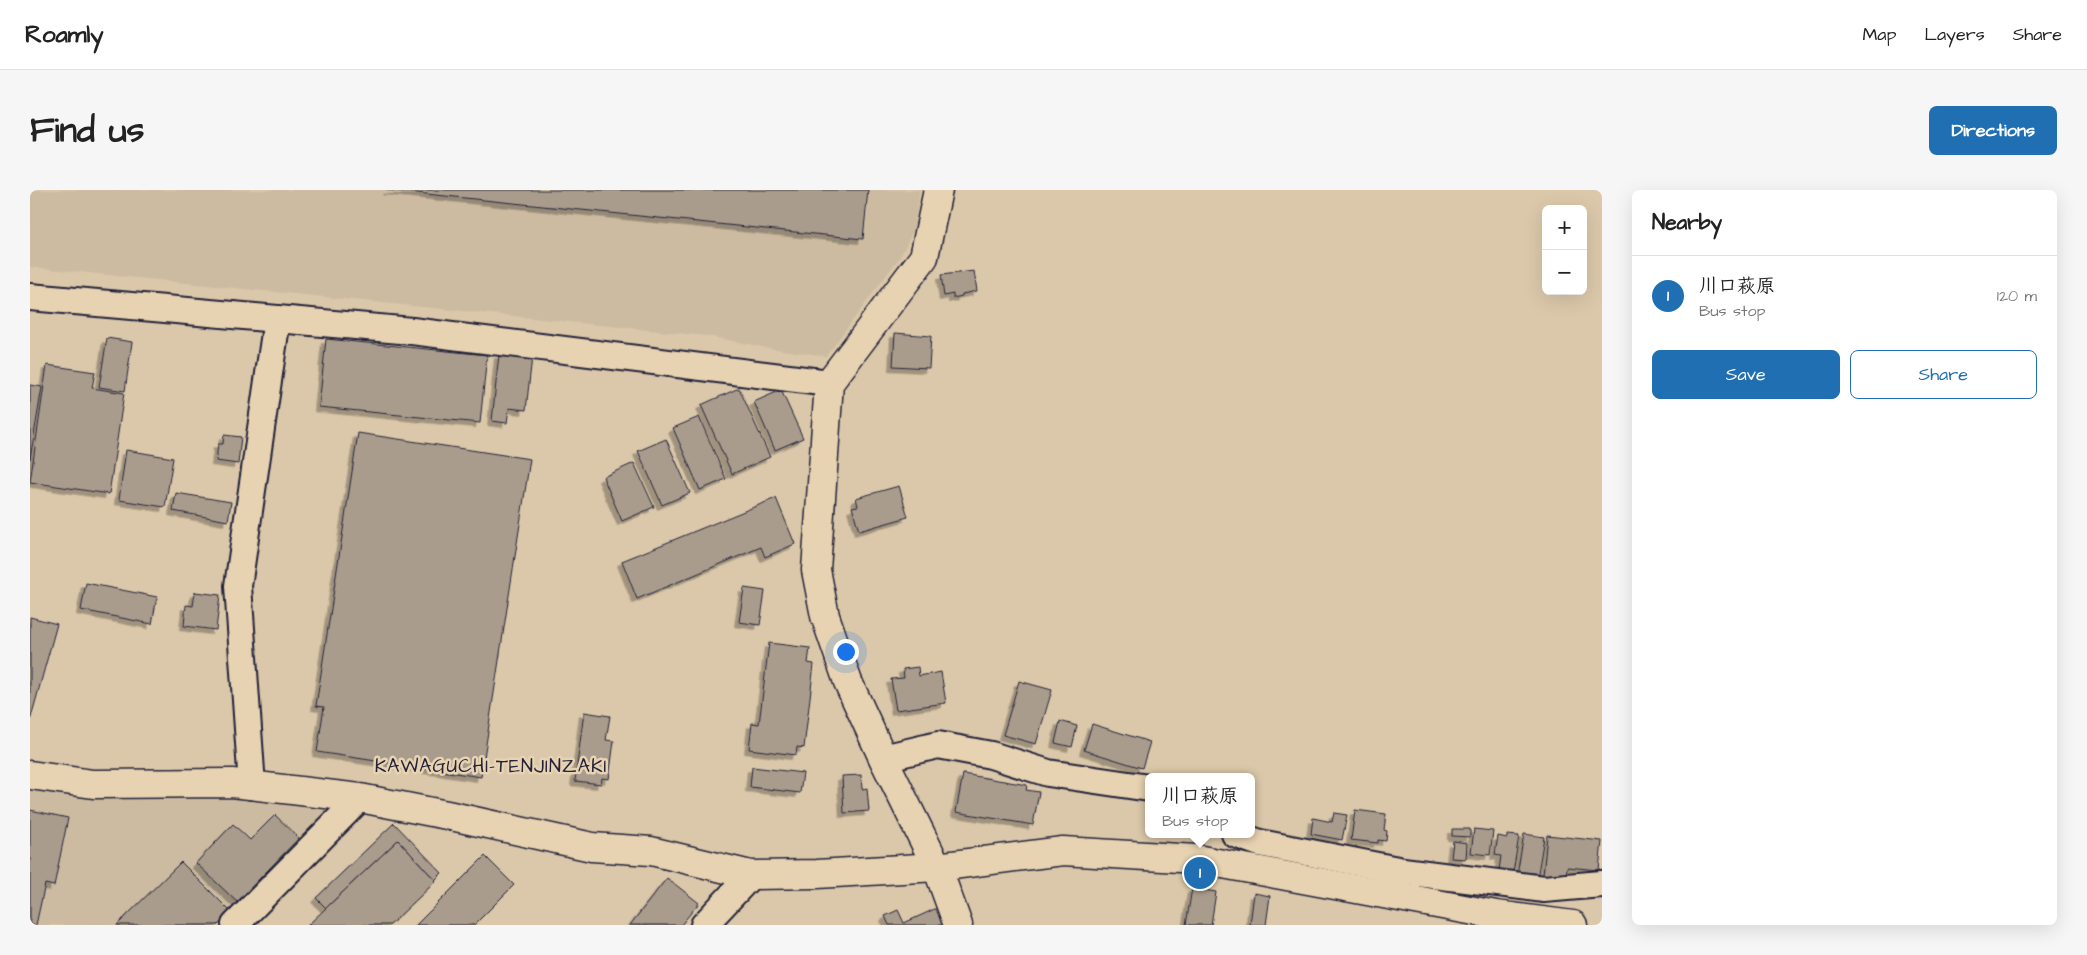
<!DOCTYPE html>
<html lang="en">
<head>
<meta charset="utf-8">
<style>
	body { margin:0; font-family:"Architects Daughter","Klee One",sans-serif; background:#f6f6f6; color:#222 }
	.controls { position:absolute; right:15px; top:15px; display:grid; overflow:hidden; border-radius:8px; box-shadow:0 5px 20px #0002 }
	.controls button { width:45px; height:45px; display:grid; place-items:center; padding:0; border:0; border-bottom:1px solid #e0e0e0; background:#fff; color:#222; font:25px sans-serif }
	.you { position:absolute; left:815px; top:461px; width:18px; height:18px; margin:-12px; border:4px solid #fff; border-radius:50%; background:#1a73e8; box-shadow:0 0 0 8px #1a73e833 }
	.badge { display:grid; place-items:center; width:32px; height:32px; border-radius:50%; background:#1f6fb2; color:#fff; font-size:16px; font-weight:700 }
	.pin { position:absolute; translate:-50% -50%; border:2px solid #fff; box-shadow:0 1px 5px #0006 }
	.popup { position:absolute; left:1115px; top:583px; width:110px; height:65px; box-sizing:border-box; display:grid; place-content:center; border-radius:8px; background:#fff; filter:drop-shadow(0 1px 4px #0005); font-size:16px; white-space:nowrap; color:#767676 }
	.popup b { font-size:19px; color:#222 }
	.popup::after { content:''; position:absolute; left:50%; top:100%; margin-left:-10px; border:10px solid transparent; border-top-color:#fff }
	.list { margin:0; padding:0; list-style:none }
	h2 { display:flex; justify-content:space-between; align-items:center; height:65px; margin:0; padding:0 20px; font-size:21px }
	h2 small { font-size:16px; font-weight:400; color:#767676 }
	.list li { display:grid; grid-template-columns:32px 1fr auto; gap:15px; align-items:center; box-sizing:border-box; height:80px; padding:0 20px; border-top:1px solid #e0e0e0 }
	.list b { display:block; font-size:19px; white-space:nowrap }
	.list p { margin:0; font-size:16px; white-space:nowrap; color:#767676 }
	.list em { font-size:16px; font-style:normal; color:#767676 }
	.actions { display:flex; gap:10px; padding:15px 20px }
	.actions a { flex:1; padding:11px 0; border:1px solid #1f6fb2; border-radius:8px; text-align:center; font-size:18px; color:#1f6fb2 }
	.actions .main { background:#1f6fb2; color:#fff }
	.map { position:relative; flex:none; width:1572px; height:735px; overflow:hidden; border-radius:8px }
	header { display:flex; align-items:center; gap:30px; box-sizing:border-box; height:70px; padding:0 25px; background:#fff; border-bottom:1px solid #e0e0e0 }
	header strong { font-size:24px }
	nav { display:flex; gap:28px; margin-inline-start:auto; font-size:18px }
	.intro { display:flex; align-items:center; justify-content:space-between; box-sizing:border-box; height:120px; padding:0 30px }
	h1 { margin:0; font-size:35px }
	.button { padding:12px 22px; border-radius:8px; background:#1f6fb2; color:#fff; font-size:18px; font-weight:700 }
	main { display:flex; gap:30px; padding:0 30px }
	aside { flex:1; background:#fff; border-radius:8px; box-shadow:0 5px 20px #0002 }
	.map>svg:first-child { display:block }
</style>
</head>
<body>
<header>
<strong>Roamly</strong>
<nav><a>Map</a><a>Layers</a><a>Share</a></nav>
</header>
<div class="intro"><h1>Find us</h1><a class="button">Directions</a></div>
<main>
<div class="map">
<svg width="1572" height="735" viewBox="0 0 1572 735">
	<defs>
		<filter id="shadow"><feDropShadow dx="-4.5" dy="4.5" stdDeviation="0" flood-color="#0004"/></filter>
	</defs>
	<rect width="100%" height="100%" fill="#dbc8aa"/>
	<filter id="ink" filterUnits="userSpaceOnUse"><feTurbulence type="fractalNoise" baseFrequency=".02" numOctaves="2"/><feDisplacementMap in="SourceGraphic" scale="10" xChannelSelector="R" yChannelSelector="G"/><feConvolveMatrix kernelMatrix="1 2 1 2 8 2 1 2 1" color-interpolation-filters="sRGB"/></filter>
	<g filter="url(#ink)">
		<g fill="#ccbba1">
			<polygon points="0,0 890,0 884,39 870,67 796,166 738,158 677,146 0,77"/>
			<polygon points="0,594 178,603 293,616 297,623 192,735 0,735"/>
		</g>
		<g fill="#aa9c8c" stroke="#22223b" filter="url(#shadow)">
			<polygon points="357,0 838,0 833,49"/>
			<polygon points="944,81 947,101 932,104 932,106 923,108 923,104 914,106 911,85"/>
			<polygon points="865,143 901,146 899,178 863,176"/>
			<polygon points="77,148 102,152 95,201 69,197"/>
			<polygon points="296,149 457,165 450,233 289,217"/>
			<polygon points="469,164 502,167 496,220 479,218 477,233 462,231"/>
			<polygon points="17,175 65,182 62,198 94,203 79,304 0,292"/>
			<polygon points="0,195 12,197 0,269"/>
			<polygon points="709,198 740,267 702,284 671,215"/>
			<polygon points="751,200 773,248 745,260 724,212"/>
			<polygon points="669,227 696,289 670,300 643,238"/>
			<polygon points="328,243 500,269 451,587 287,562 294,517 286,516"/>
			<polygon points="194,245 211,247 208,274 186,271 188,254 193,254"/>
			<polygon points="636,249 660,303 632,315 608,261"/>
			<polygon points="96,260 143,268 135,317 89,310"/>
			<polygon points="604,273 624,317 592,331 573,287"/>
			<polygon points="869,296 878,327 829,341 822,317 828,316 826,308"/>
			<polygon points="146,303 201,312 198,331 143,321"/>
			<polygon points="746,308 765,354 735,367 731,357 607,409 592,371"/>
			<polygon points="56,393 127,407 122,434 51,420"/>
			<polygon points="714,398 735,401 730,435 709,432"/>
			<polygon points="165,402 190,405 186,440 154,436 156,415 163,416"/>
			<polygon points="0,427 27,434 0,531"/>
			<polygon points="739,453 780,458 778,473 784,474 774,558 767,557 766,565 719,559 722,533 729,534"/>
			<polygon points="888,477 889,486 911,482 916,513 866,520 861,489 874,488 873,479"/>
			<polygon points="989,491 1022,500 1006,554 973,545"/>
			<polygon points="554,522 580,526 576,550 584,551 579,589 572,588 571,594 545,591"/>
			<polygon points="1030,531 1047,536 1042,557 1025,553"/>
			<polygon points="1062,534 1120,552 1112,578 1054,560"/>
			<polygon points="722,577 773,583 770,603 720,597"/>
			<polygon points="933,584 997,595 996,600 1009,602 1003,635 926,622"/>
			<polygon points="831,585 832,599 837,598 839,621 814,623 812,586"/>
			<polygon points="0,620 38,628 24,696 15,694 6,735 0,735"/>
			<polygon points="1325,620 1356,624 1354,640 1357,641 1356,651 1348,650 1348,653 1321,650"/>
			<polygon points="1304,623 1317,625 1312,650 1281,644 1283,628 1302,632"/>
			<polygon points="245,625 269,648 207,712 166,673 203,634 220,650"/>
			<polygon points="364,633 412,683 405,690 368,650 296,718 286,708"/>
			<polygon points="1422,639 1440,639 1440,647 1422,646"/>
			<polygon points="1444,639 1463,641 1460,665 1441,663"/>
			<polygon points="1494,644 1514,647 1507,689 1487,685"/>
			<polygon points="1477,645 1489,646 1483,683 1469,681 1471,666 1465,665 1468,646 1477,648"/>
			<polygon points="1517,645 1572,651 1569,680 1537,677 1536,688 1513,686"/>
			<polygon points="368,650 406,691 360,735 278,735"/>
			<polygon points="1423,651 1437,653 1436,669 1421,668"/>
			<polygon points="455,666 484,695 444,735 386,735"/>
			<polygon points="151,672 201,722 188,735 87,735"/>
			<polygon points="637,688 669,713 651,735 600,735"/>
			<polygon points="1162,698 1186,702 1181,735 1156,735"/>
			<polygon points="1224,703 1240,706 1236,735 1220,735"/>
			<polygon points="907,718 915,735 859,735 855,726 868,720 874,733"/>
		</g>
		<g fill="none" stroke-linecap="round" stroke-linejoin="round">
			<defs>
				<g id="minor">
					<polyline points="0,107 382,141 799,193"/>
					<polyline points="853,568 908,555 961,565 1018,583 1119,598"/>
					<polyline points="222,596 208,396 247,129"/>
					<polyline points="1205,644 1230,653 1373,681 1514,699 1572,694"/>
					<polyline points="205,735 330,608"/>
					<polyline points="674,735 721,685"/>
				</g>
				<g id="tertiary">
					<polyline points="908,0 894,67 799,193 786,380 795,426 818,492 853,568 907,677 928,735"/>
					<polyline points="0,585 63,594 202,593 330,608 417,625 562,657 621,661 721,685 787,684 907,677 1033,661 1166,669 1466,725 1543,735"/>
				</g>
			</defs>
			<use href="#minor" stroke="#22223b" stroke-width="30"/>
			<use href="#tertiary" stroke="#22223b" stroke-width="31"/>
			<use href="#minor" stroke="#e7d2b1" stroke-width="26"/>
			<use href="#tertiary" stroke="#e7d2b1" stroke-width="28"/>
		</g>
	</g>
	<g text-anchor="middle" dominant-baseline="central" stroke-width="5" stroke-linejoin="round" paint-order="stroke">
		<g font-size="19" letter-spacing="1" fill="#22223b" stroke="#e7d2b1">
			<text x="461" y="576">KAWAGUCHI-TENJINZAKI</text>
		</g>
	</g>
</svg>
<div class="controls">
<button>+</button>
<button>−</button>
</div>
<div class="you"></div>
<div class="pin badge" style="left:1170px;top:683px">1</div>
<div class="popup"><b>川口萩原</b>Bus stop</div>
</div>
<aside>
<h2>Nearby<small></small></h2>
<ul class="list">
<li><span class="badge">1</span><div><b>川口萩原</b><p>Bus stop</p></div><em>120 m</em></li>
</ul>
<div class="actions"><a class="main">Save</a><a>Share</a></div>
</aside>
</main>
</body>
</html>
